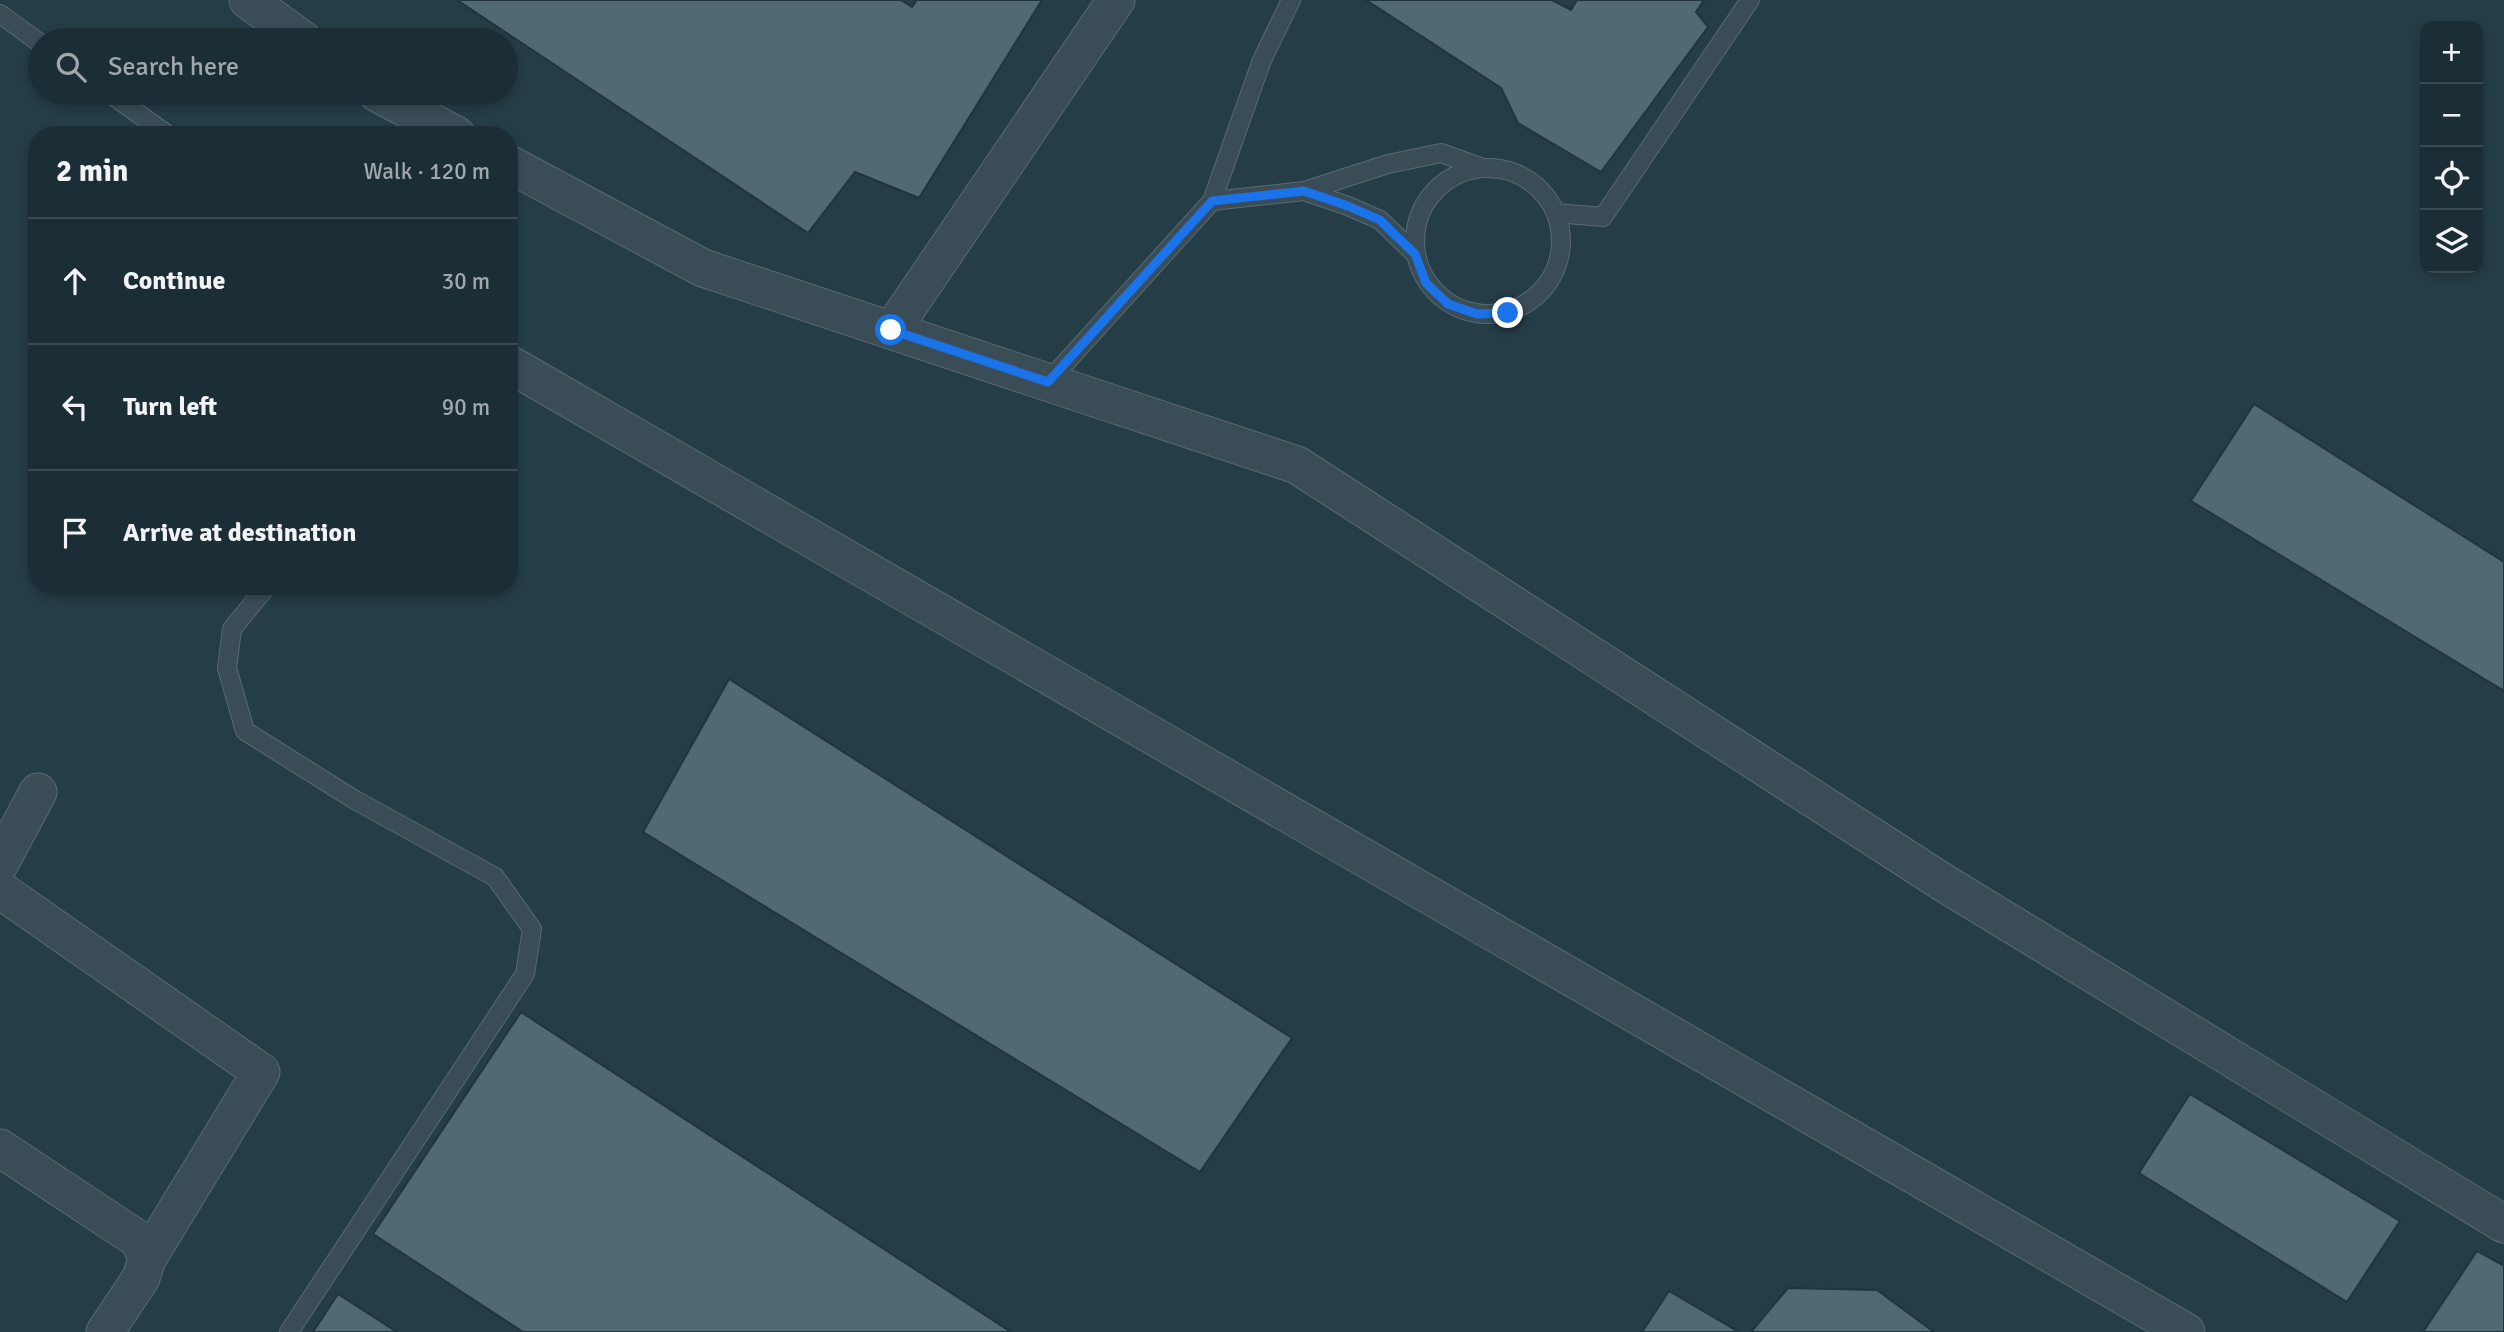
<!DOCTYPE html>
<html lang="en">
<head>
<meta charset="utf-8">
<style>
	body { margin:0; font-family:Signika,sans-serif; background:#293a41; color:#f1f3f6 }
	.controls { position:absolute; right:21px; top:21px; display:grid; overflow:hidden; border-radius:14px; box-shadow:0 4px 10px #0003 }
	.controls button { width:63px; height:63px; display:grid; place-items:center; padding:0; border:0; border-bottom:2px solid #3a4a50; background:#1c2e35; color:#f1f3f6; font:35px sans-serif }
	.stop { position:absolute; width:21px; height:21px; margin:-16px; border:5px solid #1a73e8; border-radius:50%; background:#fff }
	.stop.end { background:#1a73e8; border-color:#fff; box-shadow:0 2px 7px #0008 }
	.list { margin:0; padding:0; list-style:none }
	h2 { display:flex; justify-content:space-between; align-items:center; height:91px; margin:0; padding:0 28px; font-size:30px }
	h2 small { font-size:23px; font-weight:400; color:#a0a8ad }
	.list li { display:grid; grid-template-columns:46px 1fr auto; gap:21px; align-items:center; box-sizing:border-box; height:126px; padding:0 28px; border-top:2px solid #3a4a50 }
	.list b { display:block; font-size:26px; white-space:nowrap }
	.list em { font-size:23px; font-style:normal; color:#a0a8ad }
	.icon { flex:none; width:38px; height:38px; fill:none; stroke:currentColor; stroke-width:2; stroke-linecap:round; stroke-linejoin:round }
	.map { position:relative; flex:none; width:2504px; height:1332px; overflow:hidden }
	.search { position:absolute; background:#1c2e35; box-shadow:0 4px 10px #0003; left:28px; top:28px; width:490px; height:77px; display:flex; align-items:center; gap:18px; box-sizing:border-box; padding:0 24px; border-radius:38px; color:#a0a8ad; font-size:26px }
	.panel { position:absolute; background:#1c2e35; box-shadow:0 4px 10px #0003; left:28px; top:126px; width:490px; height:469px; border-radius:28px }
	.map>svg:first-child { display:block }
</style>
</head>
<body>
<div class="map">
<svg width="2504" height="1332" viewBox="0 0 2504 1332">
	<rect width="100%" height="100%" fill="#253d47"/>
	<g fill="#506a74" stroke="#20353e" stroke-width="2">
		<polygon points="457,0 901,0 912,7 917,0 1042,0 919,198 855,172 808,233"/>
		<polygon points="1366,0 1552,0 1571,10 1577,0 1704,0 1696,12 1708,27 1601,172 1518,123 1501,88"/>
		<polygon points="2254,404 2504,562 2504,691 2191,501"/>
		<polygon points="729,679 1292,1038 1200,1172 643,832"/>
		<polygon points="521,1012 1011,1332 523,1332 373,1234"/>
		<polygon points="2190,1094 2400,1221 2347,1302 2139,1173"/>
		<polygon points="2477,1251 2504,1266 2504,1332 2423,1332"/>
		<polygon points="1788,1288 1877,1290 1934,1332 1751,1332"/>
		<polygon points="1669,1291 1739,1332 1642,1332"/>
		<polygon points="338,1294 397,1332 313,1332"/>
	</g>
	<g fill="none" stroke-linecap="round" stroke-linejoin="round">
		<defs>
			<g id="service">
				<polyline points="0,14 40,43"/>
				<polyline points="109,93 168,135"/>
				<circle cx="1488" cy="241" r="73"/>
				<polyline points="1304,191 1388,164 1441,153 1483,168"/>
				<polyline points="1212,201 1262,60 1291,0"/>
				<polyline points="1556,213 1603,217 1750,0"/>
				<polyline points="1048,382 1212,201 1304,191 1348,206 1380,220 1415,254"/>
				<polyline points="267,586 232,629 227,668 245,731 355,800 495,877 532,929 525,974 289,1332"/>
			</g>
			<g id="minor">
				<polyline points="248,0 303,40"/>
				<polyline points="377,93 456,135"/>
				<polyline points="509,164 703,268 1297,465 1944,883 2504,1224"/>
				<polyline points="892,330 1116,0"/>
				<polyline points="509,364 2186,1332"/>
				<polyline points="0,863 38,792"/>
				<polyline points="0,890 261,1072 147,1259 141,1278 105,1332"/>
				<polyline points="0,1148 139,1240 147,1259"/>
			</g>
		</defs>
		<use href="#service" stroke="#586b73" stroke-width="20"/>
		<use href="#minor" stroke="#586b73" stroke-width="39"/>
		<use href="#service" stroke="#3a4d56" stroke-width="18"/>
		<use href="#minor" stroke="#3a4d56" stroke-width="37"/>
	</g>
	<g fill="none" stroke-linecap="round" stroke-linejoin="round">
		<polyline stroke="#1a73e8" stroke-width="9" points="891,330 1048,382 1212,201 1304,191 1348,206 1380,220 1392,232 1415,254 1426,283 1448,304 1477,314 1508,313"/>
	</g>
</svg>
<div class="controls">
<button>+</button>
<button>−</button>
<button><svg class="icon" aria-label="locate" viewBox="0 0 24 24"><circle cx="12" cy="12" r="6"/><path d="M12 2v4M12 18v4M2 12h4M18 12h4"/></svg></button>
<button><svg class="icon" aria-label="layers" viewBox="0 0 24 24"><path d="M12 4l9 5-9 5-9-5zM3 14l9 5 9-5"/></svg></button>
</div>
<div class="stop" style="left:891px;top:330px"></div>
<div class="stop end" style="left:1508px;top:313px"></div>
<div class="search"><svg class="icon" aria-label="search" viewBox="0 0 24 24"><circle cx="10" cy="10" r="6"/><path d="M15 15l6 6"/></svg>Search here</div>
<section class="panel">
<h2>2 min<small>Walk · 120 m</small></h2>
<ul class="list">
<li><svg class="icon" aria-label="ahead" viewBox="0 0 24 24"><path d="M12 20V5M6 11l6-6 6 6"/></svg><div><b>Continue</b></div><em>30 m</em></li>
<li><svg class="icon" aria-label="left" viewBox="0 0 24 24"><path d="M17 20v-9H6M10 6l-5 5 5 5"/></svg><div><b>Turn left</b></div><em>90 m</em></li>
<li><svg class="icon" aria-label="arrive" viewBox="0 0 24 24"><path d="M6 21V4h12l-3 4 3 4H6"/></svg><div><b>Arrive at destination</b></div></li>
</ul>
</section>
</div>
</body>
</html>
